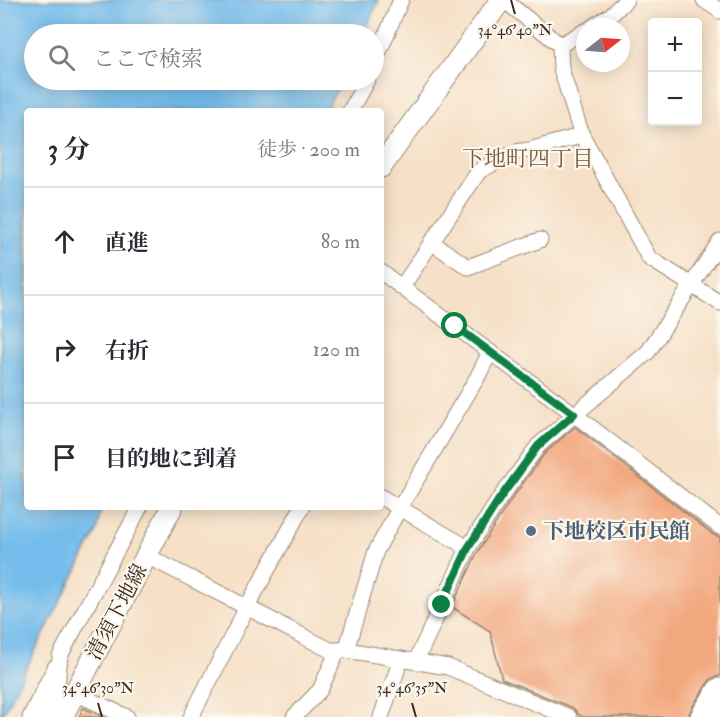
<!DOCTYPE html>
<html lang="ja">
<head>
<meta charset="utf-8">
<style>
	body { margin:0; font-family:"IM FELL Double Pica","Noto Serif JP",serif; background:#f7f7f7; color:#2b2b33 }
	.controls { position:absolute; right:18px; top:18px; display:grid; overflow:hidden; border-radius:6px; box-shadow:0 3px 15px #0003 }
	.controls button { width:54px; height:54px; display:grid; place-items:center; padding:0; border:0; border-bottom:2px solid #e1e1e2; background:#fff; color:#2b2b33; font:30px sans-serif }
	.compass { position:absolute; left:576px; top:18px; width:54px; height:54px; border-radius:50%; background:#fff; box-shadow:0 3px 15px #0003; rotate:73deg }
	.stop { position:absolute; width:18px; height:18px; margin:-14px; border:4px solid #0b8043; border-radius:50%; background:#fff }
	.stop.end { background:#0b8043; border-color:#fff; box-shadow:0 2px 6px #0008 }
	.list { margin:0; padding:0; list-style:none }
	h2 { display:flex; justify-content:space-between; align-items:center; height:78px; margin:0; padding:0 24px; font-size:26px }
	h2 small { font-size:20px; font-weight:400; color:#7c7c81 }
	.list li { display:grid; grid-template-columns:39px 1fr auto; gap:18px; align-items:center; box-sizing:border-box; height:108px; padding:0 24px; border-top:2px solid #e1e1e2 }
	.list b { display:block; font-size:22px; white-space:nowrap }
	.list em { font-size:20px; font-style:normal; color:#7c7c81 }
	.icon { flex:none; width:33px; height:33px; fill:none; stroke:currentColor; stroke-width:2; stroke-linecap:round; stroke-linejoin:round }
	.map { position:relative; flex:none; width:720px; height:717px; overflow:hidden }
	.search { position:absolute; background:#fff; box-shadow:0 3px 15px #0003; left:24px; top:24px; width:360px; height:66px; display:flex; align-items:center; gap:15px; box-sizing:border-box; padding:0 21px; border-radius:33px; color:#7c7c81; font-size:22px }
	.panel { position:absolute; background:#fff; box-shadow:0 3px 15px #0003; left:24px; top:108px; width:360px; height:402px; border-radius:6px }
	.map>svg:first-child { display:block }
</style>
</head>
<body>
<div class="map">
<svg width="720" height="717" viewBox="0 0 720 717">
	<rect width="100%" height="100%" fill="#fbf7ec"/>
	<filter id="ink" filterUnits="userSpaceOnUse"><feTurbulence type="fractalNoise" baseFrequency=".0167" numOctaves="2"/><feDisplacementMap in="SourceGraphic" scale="12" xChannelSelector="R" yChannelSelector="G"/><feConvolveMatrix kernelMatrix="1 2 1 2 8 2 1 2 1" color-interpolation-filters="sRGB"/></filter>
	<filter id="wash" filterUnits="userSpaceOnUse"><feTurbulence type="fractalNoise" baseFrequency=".008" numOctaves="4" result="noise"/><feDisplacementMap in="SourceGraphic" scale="24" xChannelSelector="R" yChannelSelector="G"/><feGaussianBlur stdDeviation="1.35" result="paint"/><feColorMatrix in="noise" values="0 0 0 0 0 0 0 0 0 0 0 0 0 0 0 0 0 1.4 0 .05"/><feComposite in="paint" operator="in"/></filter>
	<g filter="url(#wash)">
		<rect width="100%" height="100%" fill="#f6e0c7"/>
		<polygon fill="#73bceb" stroke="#577384" stroke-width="1.5" points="0,0 379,0 363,34 34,34 34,80 342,80 325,111 27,111 27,507 104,507 99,516 98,529 1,717"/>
		<g id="blocks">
			<g fill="#f2a87e">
				<polygon points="575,427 714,535 720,537 720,676 712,678 707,684 691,709 688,717 583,717 579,715 573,708 502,679 490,631 452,607 477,553 508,504 545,453"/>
				<polygon points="83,708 104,717 79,717"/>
			</g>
		</g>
	</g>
	<g filter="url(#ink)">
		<use href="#blocks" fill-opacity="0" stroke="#988572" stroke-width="1.5"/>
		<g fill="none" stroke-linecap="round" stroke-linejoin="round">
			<defs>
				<g id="street">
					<polyline points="504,0 560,45 561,69 581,133 649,258 720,303"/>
					<polyline points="704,0 720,11"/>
					<polyline points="592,27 611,15 626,0"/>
					<polyline points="560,45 585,31"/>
					<polyline points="374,64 401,0"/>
					<polyline points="350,111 367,80"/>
					<polyline points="431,242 468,267 540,240"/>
					<polyline points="381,272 574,414 720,527"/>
					<polyline points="402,287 479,171 515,152 529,150 573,138 581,133"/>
					<polyline points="381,497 468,548"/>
					<polyline points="147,556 330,650 346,650 448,667 569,717"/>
					<polyline points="346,650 376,551 399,509 477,378 490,352"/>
					<polyline points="416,661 468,548 500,498 538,446 648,352 720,241"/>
					<polyline points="75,693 127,717"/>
					<polyline points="30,717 55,667"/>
					<polyline points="44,717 57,687 60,656 140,507"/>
					<polyline points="191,717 247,607 302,507"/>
					<polyline points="294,717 320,690 338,650"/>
					<polyline points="381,717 401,659"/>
				</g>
				<g id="secondary">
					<polyline points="381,167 501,0"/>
					<polyline points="62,717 172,507"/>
				</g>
				<polyline id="highway" points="704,717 720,692"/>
			</defs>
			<use href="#street" stroke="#988572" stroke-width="17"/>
			<use href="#secondary" stroke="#988572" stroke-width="23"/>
			<use href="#highway" stroke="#988572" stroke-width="29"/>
			<use href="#street" stroke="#fff" stroke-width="15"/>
			<use href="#secondary" stroke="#fff" stroke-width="21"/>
			<use href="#highway" stroke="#fff" stroke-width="27"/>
		</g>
	</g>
	<g fill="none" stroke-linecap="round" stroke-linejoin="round" filter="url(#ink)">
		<polyline stroke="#0b8043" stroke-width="8" points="442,605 468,548 500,498 538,446 574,414 455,326"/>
	</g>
	<path fill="none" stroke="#3b2a1e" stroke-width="2" d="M511 0 515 14M98 703 102 717M412 703 416 717"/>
	<circle fill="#5c6f8a" stroke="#fbf7ec" stroke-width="2" cx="531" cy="531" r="6"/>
	<g text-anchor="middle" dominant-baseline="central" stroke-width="4.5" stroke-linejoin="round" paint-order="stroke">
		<g font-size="21" font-weight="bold" fill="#4e5e75" stroke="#fbf7ec" text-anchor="start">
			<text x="543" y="531">下地校区市民館</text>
		</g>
		<g font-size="21" fill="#3b2a1e" stroke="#fbf7ec">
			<text transform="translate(117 612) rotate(-62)">清須下地線</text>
		</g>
		<g font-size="22" fill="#7b5640" stroke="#fbf7ec">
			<text x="528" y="159">下地町四丁目</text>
		</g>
	</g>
	<g font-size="15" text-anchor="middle" fill="#3b2a1e" stroke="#fbf7ec" stroke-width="4.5" stroke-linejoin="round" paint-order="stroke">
		<text x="515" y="35">34°46'40"N</text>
		<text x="98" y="693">34°46'30"N</text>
		<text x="412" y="693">34°46'35"N</text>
	</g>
</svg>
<div class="controls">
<button>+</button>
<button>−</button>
</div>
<svg class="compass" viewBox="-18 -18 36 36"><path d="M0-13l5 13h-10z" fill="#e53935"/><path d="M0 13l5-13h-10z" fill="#7c7c81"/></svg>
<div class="stop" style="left:455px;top:326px"></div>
<div class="stop end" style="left:442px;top:605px"></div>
<div class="search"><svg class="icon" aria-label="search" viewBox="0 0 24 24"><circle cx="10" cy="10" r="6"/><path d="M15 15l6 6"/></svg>ここで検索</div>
<section class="panel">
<h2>3 分<small>徒歩 · 200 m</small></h2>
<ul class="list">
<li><svg class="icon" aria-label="ahead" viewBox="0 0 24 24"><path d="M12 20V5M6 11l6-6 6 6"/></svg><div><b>直進</b></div><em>80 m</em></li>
<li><svg class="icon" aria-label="right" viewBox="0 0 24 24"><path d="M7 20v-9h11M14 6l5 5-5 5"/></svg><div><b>右折</b></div><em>120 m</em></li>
<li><svg class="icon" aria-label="arrive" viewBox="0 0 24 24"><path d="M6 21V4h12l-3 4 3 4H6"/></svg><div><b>目的地に到着</b></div></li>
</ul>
</section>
</div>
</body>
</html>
